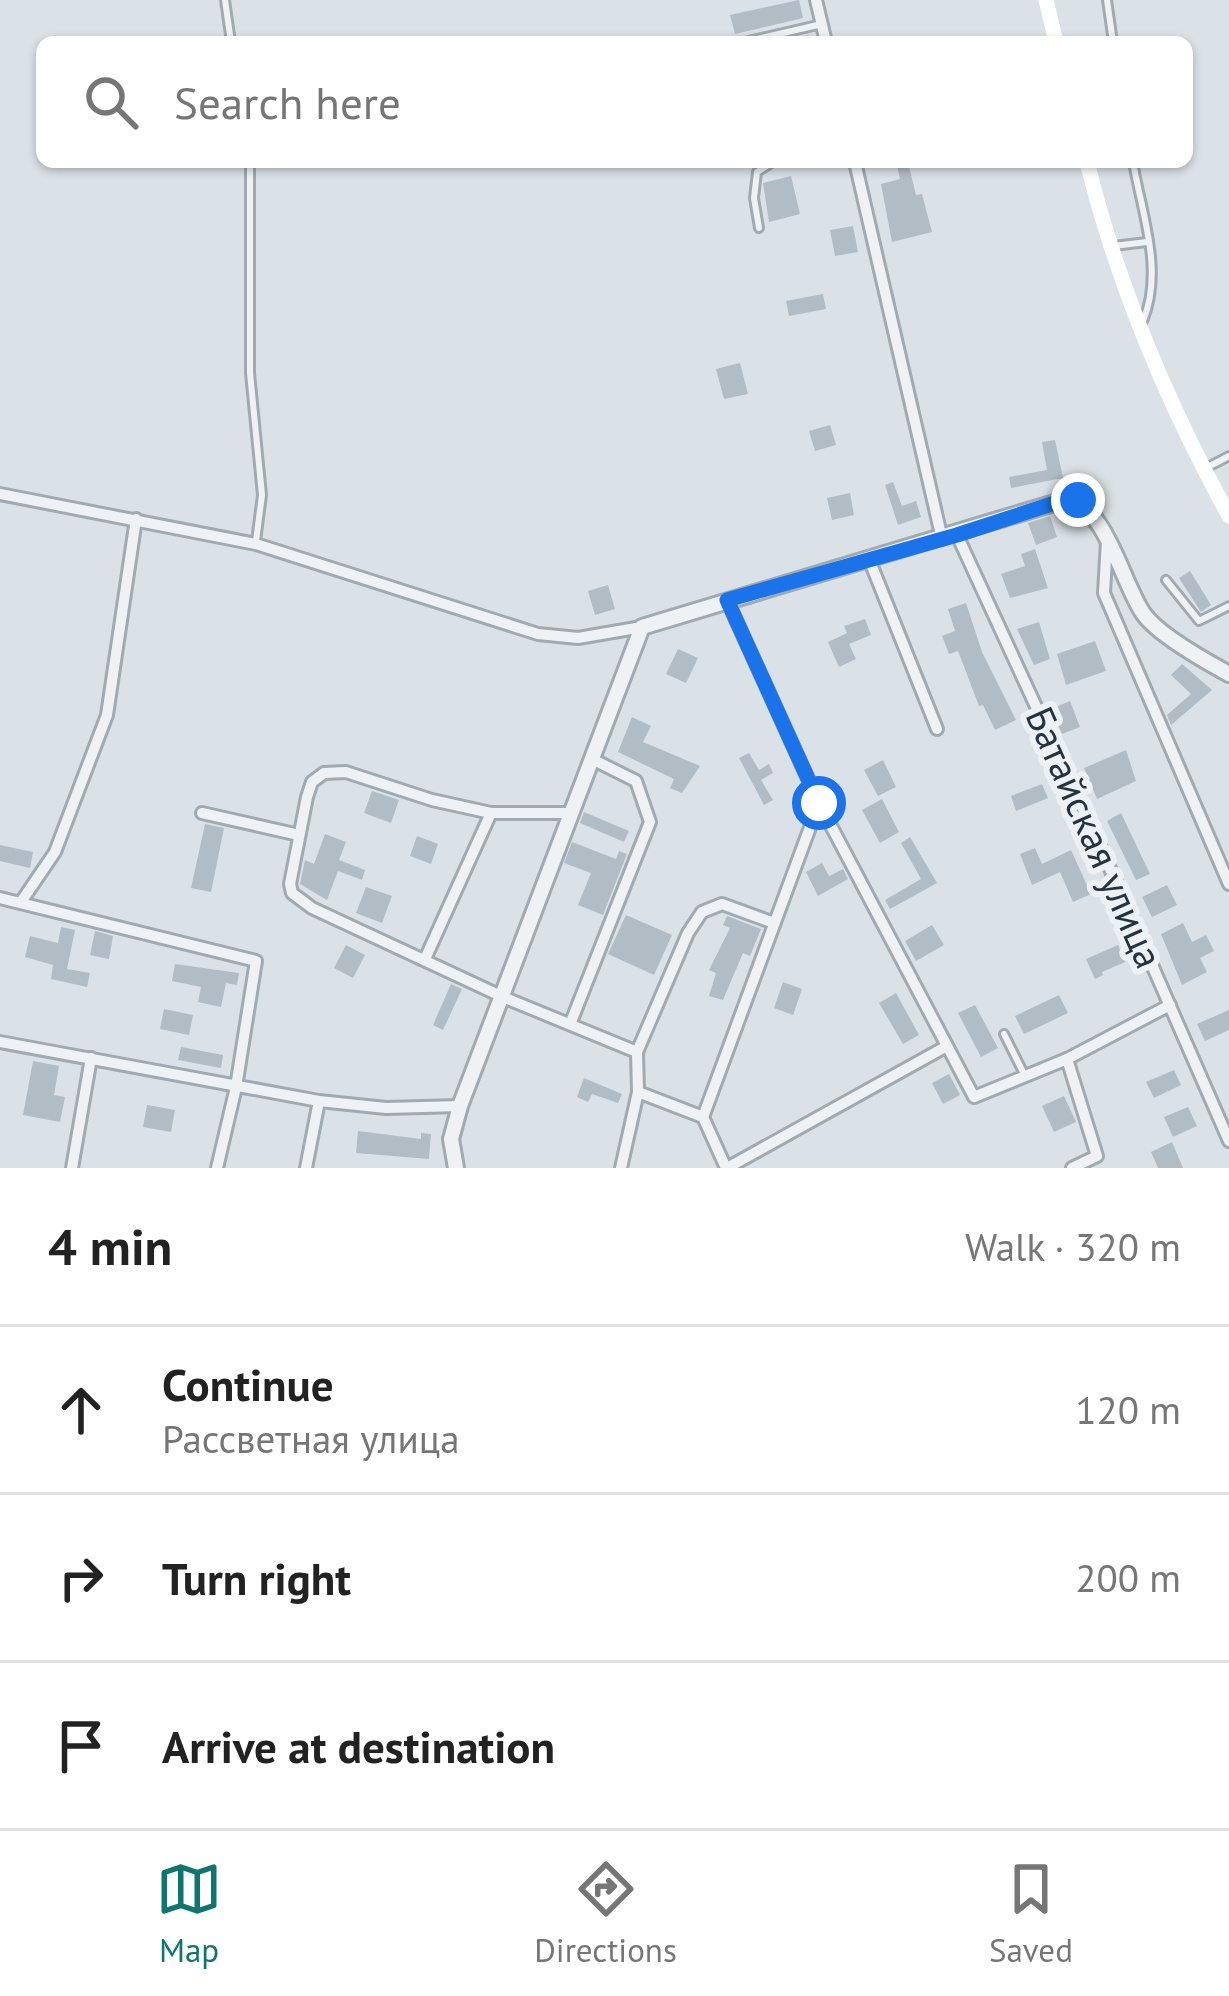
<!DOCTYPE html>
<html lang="en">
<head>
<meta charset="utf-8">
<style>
	body { margin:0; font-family:"PT Sans",sans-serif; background:#f2f2f2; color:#222 }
	.stop { position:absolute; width:36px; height:36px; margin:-27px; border:9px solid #1a73e8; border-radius:50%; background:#fff }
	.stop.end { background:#1a73e8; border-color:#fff; box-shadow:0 3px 12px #0008 }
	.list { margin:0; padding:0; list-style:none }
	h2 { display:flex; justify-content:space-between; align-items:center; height:156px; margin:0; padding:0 48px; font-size:51px }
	h2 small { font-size:39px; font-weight:400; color:#767676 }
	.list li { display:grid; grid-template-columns:78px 1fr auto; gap:36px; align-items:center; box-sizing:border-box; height:168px; padding:0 48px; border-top:3px solid #e0e0e0 }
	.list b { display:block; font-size:45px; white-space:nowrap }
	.list p { margin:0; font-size:39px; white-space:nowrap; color:#767676 }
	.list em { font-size:39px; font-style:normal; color:#767676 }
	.icon { flex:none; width:66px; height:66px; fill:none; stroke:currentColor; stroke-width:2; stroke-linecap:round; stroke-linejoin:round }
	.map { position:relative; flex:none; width:1229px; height:1168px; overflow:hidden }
	.search { position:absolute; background:#fff; box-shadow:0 3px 9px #0004; left:36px; right:36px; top:36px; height:132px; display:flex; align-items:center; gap:30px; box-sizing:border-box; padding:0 42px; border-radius:18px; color:#767676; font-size:45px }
	.sheet { height:660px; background:#fff }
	nav { display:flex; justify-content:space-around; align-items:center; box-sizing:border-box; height:168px; border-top:3px solid #e0e0e0; background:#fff; font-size:33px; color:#767676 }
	nav a { display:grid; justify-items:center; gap:6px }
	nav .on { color:#0f766e }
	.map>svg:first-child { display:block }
</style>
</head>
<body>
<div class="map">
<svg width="1229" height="1168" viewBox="0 0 1229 1168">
	<rect width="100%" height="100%" fill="#dbe2e7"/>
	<g fill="#b2bcc4">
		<polygon points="799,0 803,18 735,34 730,15"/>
		<polygon points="896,162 908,162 916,195 922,194 932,232 892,242 881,184 900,179"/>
		<polygon points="791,176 800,214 769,222 763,183"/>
		<polygon points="853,226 858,252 835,256 830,230"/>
		<polygon points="823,294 826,309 789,316 786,301"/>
		<polygon points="740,363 748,394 724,399 716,369"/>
		<polygon points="830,425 836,445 815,451 809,431"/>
		<polygon points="1055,440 1063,478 1011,488 1009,477 1047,470 1042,442"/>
		<polygon points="893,482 902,506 916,501 921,517 898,525 885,485"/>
		<polygon points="850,493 854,515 832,520 827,498"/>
		<polygon points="1050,516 1057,537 1036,545 1028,523"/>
		<polygon points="1035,549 1048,588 1010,598 1001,574 1025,566 1021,554"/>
		<polygon points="1190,571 1211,605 1201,612 1179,578"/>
		<polygon points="608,585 615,609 595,615 588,591"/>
		<polygon points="966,603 982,652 1016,720 995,730 983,705 979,706 958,651 949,654 942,636 955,631 948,609"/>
		<polygon points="865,619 871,635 849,644 856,659 839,667 828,642 847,633 844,626"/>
		<polygon points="1039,622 1050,659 1034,665 1017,629"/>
		<polygon points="1095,641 1106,671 1066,685 1057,654"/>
		<polygon points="678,649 698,658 686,683 666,674"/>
		<polygon points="1182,664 1212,690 1171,725 1167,715 1191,694 1171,675"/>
		<polygon points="1070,701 1080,727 1062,734 1051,709"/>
		<polygon points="632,717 651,726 643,742 700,766 682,793 670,788 674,779 618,752"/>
		<polygon points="1126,750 1136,781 1097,799 1084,768"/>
		<polygon points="749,753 759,770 769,764 773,773 761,780 773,800 764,805 739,758"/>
		<polygon points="883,760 896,787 878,796 864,770"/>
		<polygon points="1042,784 1048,798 1016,811 1011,796"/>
		<polygon points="372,791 399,800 391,823 364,813"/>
		<polygon points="882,799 899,832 880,843 862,810"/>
		<polygon points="584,812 629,831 624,842 580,823"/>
		<polygon points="1121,813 1150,874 1136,880 1107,821"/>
		<polygon points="205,824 224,828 211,892 191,888"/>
		<polygon points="325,834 346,842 339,860 365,870 362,880 338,871 327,900 300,884 305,860 314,864"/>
		<polygon points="417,836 438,844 431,864 410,856"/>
		<polygon points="910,837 937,883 890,909 885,900 921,879 901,843"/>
		<polygon points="572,842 616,859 619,851 627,854 603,915 578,905 591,873 564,863"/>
		<polygon points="0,845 33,852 30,868 0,861"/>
		<polygon points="1035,848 1042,864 1071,850 1091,894 1073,902 1060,872 1032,885 1020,854"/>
		<polygon points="822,863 829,876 843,869 848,879 818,896 806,872"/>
		<polygon points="1167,885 1177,905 1152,917 1142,897"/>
		<polygon points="366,887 392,896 382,923 356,913"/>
		<polygon points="626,915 672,935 654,975 608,954"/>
		<polygon points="727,916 761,929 750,956 743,953 723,1000 709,996 716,973 709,970 730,928 723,925"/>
		<polygon points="1183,923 1192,942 1206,935 1214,951 1200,958 1207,972 1182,985 1161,934"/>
		<polygon points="932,925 944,945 916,961 905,941"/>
		<polygon points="61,927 75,930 67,969 90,973 87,987 51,979 53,965 25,957 30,936 58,943"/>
		<polygon points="95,931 113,936 109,959 90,955"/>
		<polygon points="346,945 365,955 353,978 334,968"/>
		<polygon points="1118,945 1125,962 1102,972 1103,975 1095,979 1086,959"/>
		<polygon points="175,964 239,973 237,985 226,983 221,1007 198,1002 201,987 172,981"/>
		<polygon points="783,982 802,989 793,1015 774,1008"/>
		<polygon points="451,984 462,989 443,1030 433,1025"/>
		<polygon points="896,993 919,1035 903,1044 879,1003"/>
		<polygon points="1059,995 1068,1013 1024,1034 1015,1016"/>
		<polygon points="975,1005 998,1048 981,1057 958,1013"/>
		<polygon points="164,1009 193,1015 189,1035 160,1029"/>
		<polygon points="1229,1010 1229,1030 1205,1041 1197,1024"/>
		<polygon points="181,1047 223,1055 221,1068 178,1060"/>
		<polygon points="33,1061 59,1066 54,1095 65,1097 60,1122 23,1115"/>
		<polygon points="1174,1070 1181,1085 1154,1098 1146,1082"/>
		<polygon points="949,1074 960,1095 943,1104 932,1083"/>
		<polygon points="584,1078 622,1094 618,1103 592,1094 588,1102 577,1097"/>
		<polygon points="1064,1096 1076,1122 1054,1132 1042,1106"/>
		<polygon points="147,1105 175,1110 171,1132 143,1127"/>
		<polygon points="1188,1107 1197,1126 1173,1137 1164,1117"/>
		<polygon points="358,1131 421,1139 421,1133 431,1134 429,1159 356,1153"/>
		<polygon points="1172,1142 1183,1168 1158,1168 1151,1152"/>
	</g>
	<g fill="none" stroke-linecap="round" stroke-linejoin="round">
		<defs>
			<g id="service">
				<polyline points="225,0 231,42"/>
				<polyline points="1107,0 1113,42"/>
				<polyline points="744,42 822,24"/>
				<polyline points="250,162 250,373 262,495 256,541"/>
				<path d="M1133 162C1142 214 1164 271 1143 321"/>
				<polyline points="759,228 754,198 757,172 773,162"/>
				<polyline points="1113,246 1147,242"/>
				<polyline points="1206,468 1229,456"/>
				<polyline points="1166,580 1199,621 1229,606"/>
				<polyline points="1004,1034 1025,1076"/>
			</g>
			<g id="minor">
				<polyline points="816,0 826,42"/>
				<polyline points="855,162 942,539"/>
				<polyline points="0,494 256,544 538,634 578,638 642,627"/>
				<polyline points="957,535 1097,839 1229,1141"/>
				<polyline points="1107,541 1104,593 1229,884"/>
				<polyline points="869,559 937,729"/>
				<polyline points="727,600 819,803 974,1097 1067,1059 1170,1005"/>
				<polyline points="202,813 299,835"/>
				<polyline points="572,813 491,813 432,800 346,772 324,773 312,782 307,797 290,884 292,893 312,908 503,997 637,1052"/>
				<polyline points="0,898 256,961 236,1087 217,1168"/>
				<polyline points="21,902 55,852 107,715 136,519"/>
				<polyline points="425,959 491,813"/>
				<polyline points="571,1022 650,822 636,781 592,759"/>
				<polyline points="0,1042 319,1101 386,1108 460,1106"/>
				<polyline points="1067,1059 1097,1156 1072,1168"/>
				<polyline points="638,1092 703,1117 726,1168"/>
				<polyline points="703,1117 819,803"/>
				<polyline points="72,1168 91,1058"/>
				<polyline points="306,1168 319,1101"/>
				<polyline points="621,1168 638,1092 637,1052 688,933 702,912 722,904 774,923"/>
				<polyline points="727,1168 947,1046"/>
			</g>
			<path id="tertiary" d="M456 1168 451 1139 460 1106 642 627 1064 500C1105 501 1122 583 1143 613 1156 633 1207 662 1229 674"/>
		</defs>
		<use href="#service" stroke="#a0aab1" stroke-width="12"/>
		<use href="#minor" stroke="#a0aab1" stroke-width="16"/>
		<use href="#tertiary" stroke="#a0aab1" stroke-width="20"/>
		<use href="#service" stroke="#eef2f5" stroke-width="6"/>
		<use href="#minor" stroke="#eef2f5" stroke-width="10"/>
		<use href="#tertiary" stroke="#eef2f5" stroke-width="14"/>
		<g stroke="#fff" stroke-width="15">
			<polyline points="1046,0 1056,42"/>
			<path d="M1087 162C1118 287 1167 403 1229 516"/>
		</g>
	</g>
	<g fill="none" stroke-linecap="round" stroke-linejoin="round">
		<polyline stroke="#1a73e8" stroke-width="15" points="819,803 727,600 957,535 1064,500 1078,500"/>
	</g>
	<g text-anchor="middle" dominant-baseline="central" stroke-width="12" stroke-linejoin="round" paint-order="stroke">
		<g font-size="39" fill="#24333e" stroke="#ebf1f5">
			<text transform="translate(1095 837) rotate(66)">Батайская улица</text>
		</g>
	</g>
</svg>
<div class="stop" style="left:819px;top:803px"></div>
<div class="stop end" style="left:1078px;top:500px"></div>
<div class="search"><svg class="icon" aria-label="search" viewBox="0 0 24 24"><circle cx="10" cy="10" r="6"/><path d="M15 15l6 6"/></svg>Search here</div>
</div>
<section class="sheet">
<h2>4 min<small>Walk · 320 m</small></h2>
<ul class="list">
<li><svg class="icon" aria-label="ahead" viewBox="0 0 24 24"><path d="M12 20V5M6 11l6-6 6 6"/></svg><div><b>Continue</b><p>Рассветная улица</p></div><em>120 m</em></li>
<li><svg class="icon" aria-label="right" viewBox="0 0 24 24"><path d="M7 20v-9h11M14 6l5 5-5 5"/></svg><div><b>Turn right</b></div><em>200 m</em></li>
<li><svg class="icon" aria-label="arrive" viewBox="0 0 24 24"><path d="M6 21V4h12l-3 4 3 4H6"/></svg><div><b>Arrive at destination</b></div></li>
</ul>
</section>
<nav>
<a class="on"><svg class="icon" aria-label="map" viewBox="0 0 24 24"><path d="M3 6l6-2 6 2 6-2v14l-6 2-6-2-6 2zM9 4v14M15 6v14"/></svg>Map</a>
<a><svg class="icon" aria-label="directions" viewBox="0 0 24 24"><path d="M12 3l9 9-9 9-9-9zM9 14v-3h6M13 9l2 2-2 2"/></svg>Directions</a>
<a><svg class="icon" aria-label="saved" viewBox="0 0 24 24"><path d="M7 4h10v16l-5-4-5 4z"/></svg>Saved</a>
</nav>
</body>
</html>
